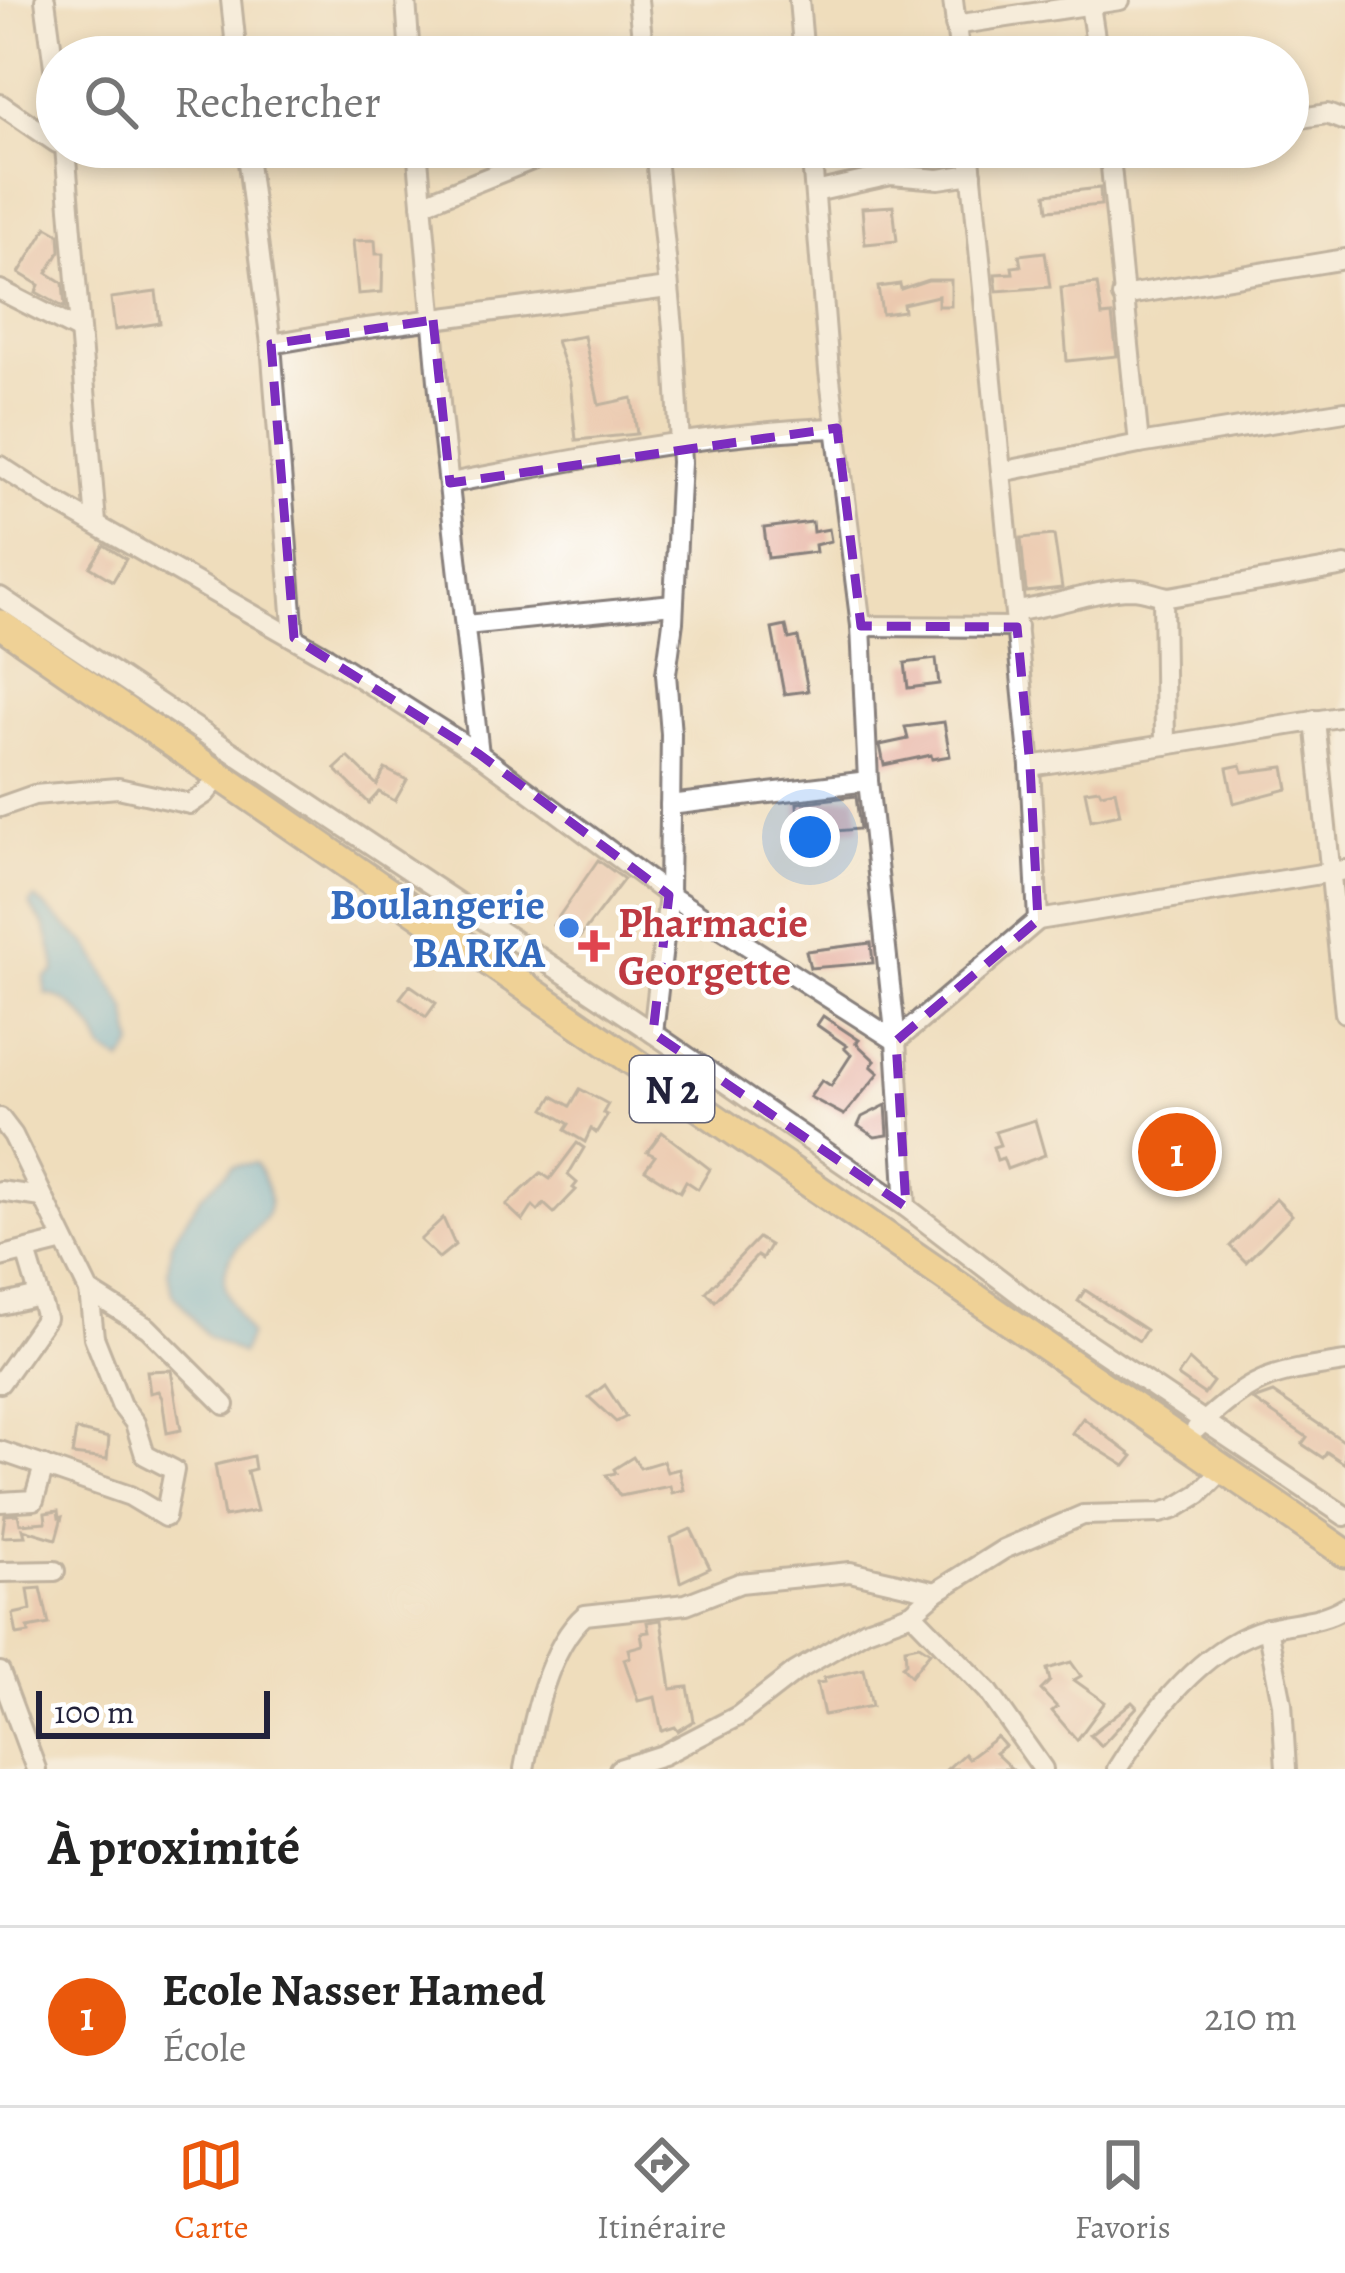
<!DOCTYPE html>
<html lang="fr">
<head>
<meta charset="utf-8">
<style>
	body { margin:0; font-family:Alegreya,serif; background:#f2f2f2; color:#222 }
	.scale { position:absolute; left:36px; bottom:30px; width:234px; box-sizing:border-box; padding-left:12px; border:6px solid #22223b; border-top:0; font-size:33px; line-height:42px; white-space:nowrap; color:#22223b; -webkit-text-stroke:9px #fff; paint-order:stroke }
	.you { position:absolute; left:810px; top:837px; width:42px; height:42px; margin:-30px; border:9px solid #fff; border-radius:50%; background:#1a73e8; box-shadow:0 0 0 18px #1a73e833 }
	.badge { display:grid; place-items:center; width:78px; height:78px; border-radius:50%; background:#ea580c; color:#fff; font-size:39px; font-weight:700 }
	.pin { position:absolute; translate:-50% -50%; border:6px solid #fff; box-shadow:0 3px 12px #0006 }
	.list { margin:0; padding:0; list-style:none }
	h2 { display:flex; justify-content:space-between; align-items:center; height:156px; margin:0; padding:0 48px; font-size:51px }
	h2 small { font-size:39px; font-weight:400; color:#767676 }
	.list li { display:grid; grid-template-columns:78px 1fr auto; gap:36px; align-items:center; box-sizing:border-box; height:180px; padding:0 48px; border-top:3px solid #e0e0e0 }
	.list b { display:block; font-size:45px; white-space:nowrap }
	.list p { margin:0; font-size:39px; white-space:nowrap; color:#767676 }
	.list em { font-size:39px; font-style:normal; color:#767676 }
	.icon { flex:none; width:66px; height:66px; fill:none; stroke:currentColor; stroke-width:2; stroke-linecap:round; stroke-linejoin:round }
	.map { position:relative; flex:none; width:1345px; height:1769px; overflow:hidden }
	.search { position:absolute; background:#fff; box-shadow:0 6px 18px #0003; left:36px; right:36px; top:36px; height:132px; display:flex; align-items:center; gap:30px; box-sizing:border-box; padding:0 42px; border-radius:66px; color:#767676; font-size:45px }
	.sheet { height:336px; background:#fff }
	nav { display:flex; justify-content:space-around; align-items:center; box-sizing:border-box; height:168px; border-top:3px solid #e0e0e0; background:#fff; font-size:33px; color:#767676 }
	nav a { display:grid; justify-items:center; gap:6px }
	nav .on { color:#ea580c }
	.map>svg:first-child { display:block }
</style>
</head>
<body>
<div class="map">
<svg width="1345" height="1769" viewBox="0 0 1345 1769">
	<rect width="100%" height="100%" fill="#fff"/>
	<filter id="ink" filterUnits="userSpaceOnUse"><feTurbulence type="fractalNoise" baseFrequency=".00833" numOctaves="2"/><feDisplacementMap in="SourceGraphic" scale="24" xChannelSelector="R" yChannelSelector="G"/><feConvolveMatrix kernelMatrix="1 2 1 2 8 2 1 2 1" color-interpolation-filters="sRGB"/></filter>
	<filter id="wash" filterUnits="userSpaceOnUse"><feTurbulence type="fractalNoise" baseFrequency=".004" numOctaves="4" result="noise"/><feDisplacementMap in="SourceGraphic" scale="48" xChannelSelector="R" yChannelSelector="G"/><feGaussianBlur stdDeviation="2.7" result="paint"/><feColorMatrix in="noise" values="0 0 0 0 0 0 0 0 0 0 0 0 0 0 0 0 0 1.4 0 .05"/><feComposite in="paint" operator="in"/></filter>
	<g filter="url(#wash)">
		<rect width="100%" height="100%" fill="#efddbc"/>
		<g fill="#61b4dd" stroke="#426b8c" stroke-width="3">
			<path d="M35 898 90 947 127 1010 134 1045 122 1062 103 1050C95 1025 72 998 46 994L45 979 55 971C54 959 50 942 46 930 42 919 33 914 30 903Z"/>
			<path d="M255 1163C301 1233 222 1228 225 1282 225 1298 242 1320 249 1335L241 1354 207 1336 173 1293 168 1272 171 1243 200 1197 233 1166Z"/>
		</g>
		<g id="blocks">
			<g fill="#e7b2a1">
				<polygon points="1100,188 1101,205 1048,210 1046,194"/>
				<polygon points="893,206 897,241 865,244 862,208"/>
				<polygon points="47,227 59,234 60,251 47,273 63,283 65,308 36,292 39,285 19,273"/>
				<polygon points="375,240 376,254 383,254 382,292 358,294 353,241"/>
				<polygon points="1045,252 1050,287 997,291 995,274 1013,273 1012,267 1021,266 1019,255"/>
				<polygon points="928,280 951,280 951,306 938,306 938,296 903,304 904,311 882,314 878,287 900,284 901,289"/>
				<polygon points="1097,284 1102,316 1112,315 1117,356 1067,361 1061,288"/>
				<polygon points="156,292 160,323 115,330 111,298"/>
				<polygon points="584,336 599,405 632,398 637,434 576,440 570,382 556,341"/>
				<polygon points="812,522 813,532 829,529 831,541 815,545 816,552 768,558 764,528"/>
				<polygon points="1054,535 1062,588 1026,592 1021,538"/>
				<polygon points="104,545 126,559 113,581 90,567"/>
				<polygon points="786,626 789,639 798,637 808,691 784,694 772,629"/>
				<polygon points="936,659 939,684 908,688 905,663"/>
				<polygon points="944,722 950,756 932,759 931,755 884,765 880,745 908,739 905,727"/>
				<polygon points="348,757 377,785 385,769 407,780 395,801 379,792 369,803 335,769"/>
				<polygon points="1241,765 1243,772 1284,767 1288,789 1234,803 1227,768"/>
				<polygon points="1099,789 1101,793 1115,790 1120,814 1091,820 1085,791"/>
				<polygon points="856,796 860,829 799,834 797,803"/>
				<polygon points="598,860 624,879 577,941 553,925"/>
				<polygon points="871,943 873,963 810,968 806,951"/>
				<polygon points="410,985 436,1003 426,1017 400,998"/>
				<polygon points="823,1016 859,1040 856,1043 875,1061 871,1066 879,1073 844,1115 810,1097 822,1080 831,1086 851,1055 844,1048 847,1046 817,1025"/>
				<polygon points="580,1089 608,1104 603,1113 607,1115 596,1133 591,1129 585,1142 565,1130 569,1124 545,1109 553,1096 570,1106"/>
				<polygon points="886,1105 888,1135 875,1137 858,1126 862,1117"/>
				<polygon points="1035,1120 1045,1155 1007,1169 1003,1158 997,1160 993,1147 1000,1145 995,1132"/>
				<polygon points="1192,1120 1209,1136 1162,1184 1145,1168"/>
				<polygon points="662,1132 710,1169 698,1189 686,1181 680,1192 645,1170 655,1156 647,1152"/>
				<polygon points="577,1143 584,1148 568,1175 577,1183 573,1188 576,1190 554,1213 544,1204 538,1211 533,1206 523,1221 506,1205 541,1173 550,1179"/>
				<polygon points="1276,1199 1292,1215 1246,1262 1230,1246"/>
				<polygon points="443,1218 455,1245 439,1258 420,1240"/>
				<polygon points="758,1238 770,1245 762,1259 757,1256 715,1301 706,1292"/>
				<polygon points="1085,1290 1146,1330 1139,1341 1078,1301"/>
				<polygon points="1189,1360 1213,1382 1204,1394 1178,1376"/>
				<polygon points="171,1370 181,1430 167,1433 162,1398 158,1391 150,1393 147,1371"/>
				<polygon points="605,1385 626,1417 616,1422 589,1397"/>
				<polygon points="1273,1393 1345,1442 1345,1464 1327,1452 1323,1458 1302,1444 1307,1437 1253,1400"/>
				<polygon points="1083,1418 1133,1456 1125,1466 1072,1433"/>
				<polygon points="76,1430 109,1438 107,1459 72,1455"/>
				<polygon points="253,1456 255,1469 247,1471 257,1511 224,1517 215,1465"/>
				<polygon points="633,1457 640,1468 663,1461 667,1472 679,1469 684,1490 672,1493 670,1486 620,1496 606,1475 616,1473 614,1469"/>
				<polygon points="58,1511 59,1518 62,1517 56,1539 23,1529 25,1536 2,1537 5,1515 18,1514 20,1524 46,1522 45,1513"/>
				<polygon points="691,1529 710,1568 680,1582 671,1538"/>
				<polygon points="41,1588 49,1624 28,1628 29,1633 17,1635 13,1614 31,1610 28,1589"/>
				<polygon points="661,1620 671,1689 688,1687 694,1721 678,1731 675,1727 662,1731 655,1697 638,1701 624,1659 630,1657 628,1649 643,1645 641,1633 649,1632 647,1622"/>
				<polygon points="919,1645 930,1652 911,1676 902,1666 906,1663 905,1648"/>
				<polygon points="1071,1662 1081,1676 1074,1680 1105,1702 1077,1740 1052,1711 1057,1707 1041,1690 1050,1681 1047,1669"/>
				<polygon points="864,1669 872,1706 824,1715 817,1683 825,1682 824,1678"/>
				<polygon points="1132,1702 1137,1707 1101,1746 1090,1735"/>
				<polygon points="997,1737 1005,1746 995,1753 1012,1769 947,1769 964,1754 968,1759"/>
			</g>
		</g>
	</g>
	<g filter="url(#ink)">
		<use href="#blocks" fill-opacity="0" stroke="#88807c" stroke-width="3"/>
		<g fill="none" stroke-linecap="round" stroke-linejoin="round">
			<defs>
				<g id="street">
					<polyline points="45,0 57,89"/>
					<polyline points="231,0 237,57"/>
					<polyline points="406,0 410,57"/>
					<polyline points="638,0 644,57"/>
					<polyline points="799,0 804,57"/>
					<polyline points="953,0 960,57"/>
					<polyline points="1090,5 1098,57"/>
					<polyline points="955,25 1120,0"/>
					<polyline points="0,104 57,143"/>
					<polyline points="1288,120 1327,114 1345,121"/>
					<polyline points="64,147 98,153 167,147"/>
					<polyline points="65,147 96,523"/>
					<polyline points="246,147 271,344 352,330 668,288"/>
					<polyline points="417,147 441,414 479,754"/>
					<polyline points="811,147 829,371 861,626 868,781 896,1041 906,1207"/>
					<polyline points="1109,147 1139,444 1345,411"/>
					<polyline points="815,192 891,175 939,179 972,174"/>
					<polyline points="422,204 564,147"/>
					<polyline points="0,290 78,330"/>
					<polyline points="1122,296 1345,259"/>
					<polyline points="271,344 294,638"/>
					<polyline points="0,466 54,501 327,657 479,754 669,895 896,1041"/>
					<polyline points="1001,472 1139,444"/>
					<path d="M450 483C578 459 707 432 837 428"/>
					<polyline points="0,597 653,1033 906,1207 1048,1316 1345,1516"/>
					<polyline points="1163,597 1165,745 1345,716"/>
					<path d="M1015 611C1055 607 1092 590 1131 589 1145 589 1156 595 1169 597L1345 566"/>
					<polyline points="466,625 673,604"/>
					<polyline points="861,626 1017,627"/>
					<polyline points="1315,720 1345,1013"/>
					<polyline points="1030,766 1165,745"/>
					<polyline points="670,805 868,781"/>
					<polyline points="0,807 34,795 118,788 190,804 205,794 219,777"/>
					<polyline points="1038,920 1345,870"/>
					<polyline points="653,1033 669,895 671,734 666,674 673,622 681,462 674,338 655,147"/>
					<polyline points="896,1041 1038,920 1030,766 969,147"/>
					<polyline points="0,1118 13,1135 89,1291 148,1328 225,1405"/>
					<polyline points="0,1191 42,1197"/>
					<polyline points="0,1257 64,1241"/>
					<polyline points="0,1305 39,1296"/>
					<polyline points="0,1383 46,1318 26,1251"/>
					<path d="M1196 1429C1255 1375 1267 1374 1345 1362"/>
					<polyline points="0,1451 130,1496 165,1517 174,1470 145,1455 135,1423 121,1405 94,1337 89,1291"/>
					<polyline points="0,1502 34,1500 44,1466"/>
					<polyline points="0,1572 55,1571"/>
					<polyline points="912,1613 988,1691 1043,1769"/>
					<polyline points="1267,1628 1282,1703 1286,1769"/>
					<polyline points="0,1672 36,1769"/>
					<path d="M524 1769C533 1721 548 1647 585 1615L686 1604 740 1583 850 1572 936 1592"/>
					<polyline points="619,1769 663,1755 738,1716 795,1672 866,1630 912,1613 936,1592 1004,1549 1083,1515 1160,1513 1174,1509 1199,1494 1223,1470"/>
					<path d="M1117 1769C1150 1716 1202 1647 1265 1629 1293 1621 1319 1623 1345 1607"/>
				</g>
				<polyline id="primary" points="0,624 1345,1553"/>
			</defs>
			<use href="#street" stroke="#88807c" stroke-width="24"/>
			<use href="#primary" stroke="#88807c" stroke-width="33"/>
			<use href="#street" stroke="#fff" stroke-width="18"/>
			<use href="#primary" stroke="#f0c469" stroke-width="27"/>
		</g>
	</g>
	<path d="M0 0H1345V1769H0ZM433 320 450 483 837 428 861 626 1017 627 1030 766 1038 920 896 1041 906 1207 653 1033 669 895 479 754 294 638 271 344Z" fill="#efddbc" fill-opacity=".55" fill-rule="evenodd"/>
	<path fill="none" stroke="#7b2cbf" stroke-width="9" stroke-dasharray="24 15" stroke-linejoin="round" d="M433 320 450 483 837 428 861 626 1017 627 1030 766 1038 920 896 1041 906 1207 653 1033 669 895 479 754 294 638 271 344Z"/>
	<circle fill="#3f7fe0" stroke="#fff" stroke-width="4.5" cx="569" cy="928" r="12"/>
	<path fill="#e0444e" stroke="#fff" stroke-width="4.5" d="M588 928h12v12h12v12h-12v12h-12v-12h-12v-12h12z"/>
	<g text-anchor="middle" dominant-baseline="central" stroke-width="9" stroke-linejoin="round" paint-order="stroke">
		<rect fill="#fff" stroke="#646476" stroke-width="3" x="630" y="1056" width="84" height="66" rx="9"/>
		<g font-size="39" font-weight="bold" fill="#22223b">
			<text x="672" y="1089">N 2</text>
		</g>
		<g font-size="42" font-weight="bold" fill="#366cbe" stroke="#fff" text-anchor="end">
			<text x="545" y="904">Boulangerie<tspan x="545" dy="48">BARKA</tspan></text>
		</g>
		<g font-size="42" font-weight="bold" fill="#be3a42" stroke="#fff" text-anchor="start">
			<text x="618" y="922">Pharmacie<tspan x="618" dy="48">Georgette</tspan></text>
		</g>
	</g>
</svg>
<div class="scale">100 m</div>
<div class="you"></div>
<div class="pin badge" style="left:1177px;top:1152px">1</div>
<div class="search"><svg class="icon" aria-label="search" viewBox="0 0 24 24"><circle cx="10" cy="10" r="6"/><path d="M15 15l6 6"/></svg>Rechercher</div>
</div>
<section class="sheet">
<h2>À proximité<small></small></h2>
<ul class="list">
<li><span class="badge">1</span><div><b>Ecole Nasser Hamed</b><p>École</p></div><em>210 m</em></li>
</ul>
</section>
<nav>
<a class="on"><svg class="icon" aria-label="map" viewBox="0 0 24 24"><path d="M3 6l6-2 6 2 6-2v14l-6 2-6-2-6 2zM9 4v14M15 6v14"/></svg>Carte</a>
<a><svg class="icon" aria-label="directions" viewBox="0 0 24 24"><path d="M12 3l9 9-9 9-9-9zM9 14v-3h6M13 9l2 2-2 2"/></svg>Itinéraire</a>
<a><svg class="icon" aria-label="saved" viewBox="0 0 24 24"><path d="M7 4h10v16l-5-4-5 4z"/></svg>Favoris</a>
</nav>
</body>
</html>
